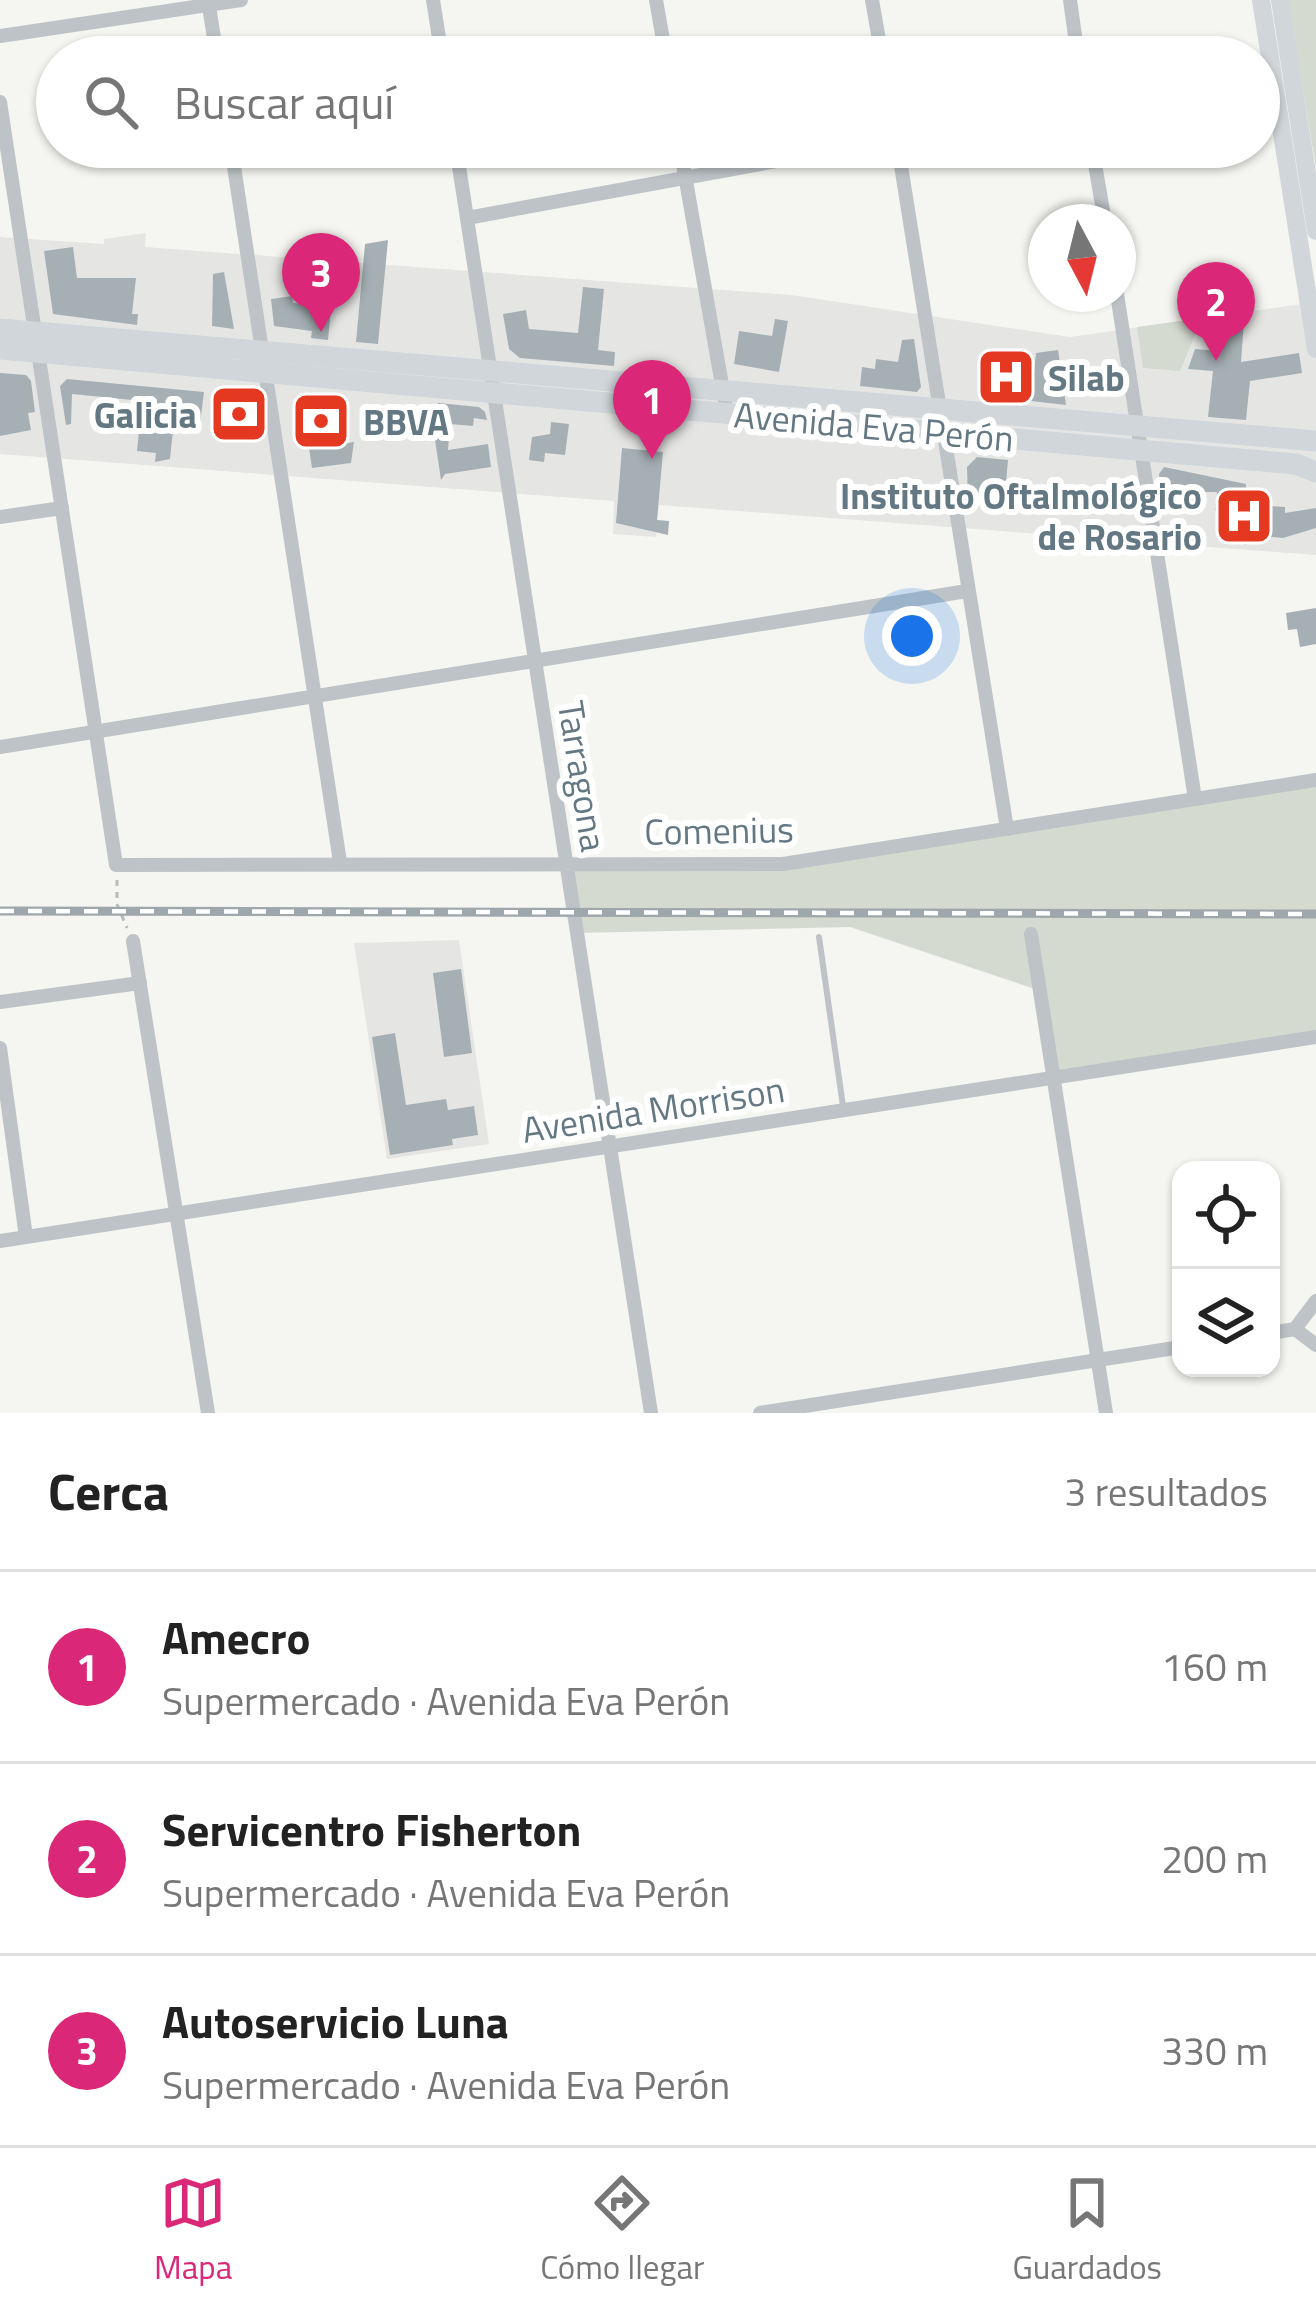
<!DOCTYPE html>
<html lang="es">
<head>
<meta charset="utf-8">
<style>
	body { margin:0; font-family:"Titillium Web",sans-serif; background:#f6f6f6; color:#222 }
	.controls { position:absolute; right:36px; bottom:36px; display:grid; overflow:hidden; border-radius:24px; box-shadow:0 3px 9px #0004 }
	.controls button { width:108px; height:108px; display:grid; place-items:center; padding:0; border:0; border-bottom:3px solid #e0e0e0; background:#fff; color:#222; font:60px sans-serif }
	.compass { position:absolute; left:1028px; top:204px; width:108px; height:108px; border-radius:50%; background:#fff; box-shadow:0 3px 9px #0004; rotate:173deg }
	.you { position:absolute; left:912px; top:636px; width:42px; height:42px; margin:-30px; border:9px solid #fff; border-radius:50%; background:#1a73e8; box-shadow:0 0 0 18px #1a73e833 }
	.badge { display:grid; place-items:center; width:78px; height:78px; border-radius:50%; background:#db2777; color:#fff; font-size:39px; font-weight:700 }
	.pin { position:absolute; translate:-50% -99px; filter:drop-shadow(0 3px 6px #0008) }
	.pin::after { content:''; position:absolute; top:63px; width:42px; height:36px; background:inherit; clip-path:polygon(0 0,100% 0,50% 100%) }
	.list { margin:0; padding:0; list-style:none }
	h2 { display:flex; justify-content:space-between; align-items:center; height:156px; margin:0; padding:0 48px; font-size:51px }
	h2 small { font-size:39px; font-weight:400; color:#767676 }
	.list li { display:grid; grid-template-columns:78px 1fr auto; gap:36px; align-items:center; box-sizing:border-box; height:192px; padding:0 48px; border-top:3px solid #e0e0e0 }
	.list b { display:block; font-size:45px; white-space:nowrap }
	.list p { margin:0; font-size:39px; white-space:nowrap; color:#767676 }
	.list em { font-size:39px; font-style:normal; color:#767676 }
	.icon { flex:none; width:66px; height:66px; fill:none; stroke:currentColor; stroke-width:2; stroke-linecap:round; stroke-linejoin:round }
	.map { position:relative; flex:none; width:1316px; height:1413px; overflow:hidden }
	.search { position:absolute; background:#fff; box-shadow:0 3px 9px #0004; left:36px; right:36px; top:36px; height:132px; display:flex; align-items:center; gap:30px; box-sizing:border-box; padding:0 42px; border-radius:66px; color:#767676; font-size:45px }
	.sheet { height:732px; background:#fff }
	nav { display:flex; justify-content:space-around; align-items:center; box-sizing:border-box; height:168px; border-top:3px solid #e0e0e0; background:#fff; font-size:33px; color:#767676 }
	nav a { display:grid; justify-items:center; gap:6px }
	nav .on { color:#db2777 }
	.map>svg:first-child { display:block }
</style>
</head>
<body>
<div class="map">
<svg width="1316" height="1413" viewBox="0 0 1316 1413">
	<rect width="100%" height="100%" fill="#f5f5f1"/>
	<g fill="#e5e6e4">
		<polygon points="146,233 145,247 792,295 1070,337 1309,303 1316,310 1316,555 659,505 656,537 613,534 614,501 0,454 0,237 104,244 104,239"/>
		<polygon points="459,940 489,1144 387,1159 354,943"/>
	</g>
	<g fill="#d5dad0">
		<polygon points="1288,0 1316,0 1316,168"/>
		<polygon points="1202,318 1180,371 1143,368 1137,327"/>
		<polygon points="1316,780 1316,1037 1051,1078 1038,990 850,927 576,933 565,860 783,864"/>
	</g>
	<g fill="#a6b0b4">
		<polygon points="388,240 378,344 356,342 365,244"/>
		<polygon points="73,247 77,278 136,278 132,314 138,314 137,325 53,314 44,251"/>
		<polygon points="335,264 328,340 311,338 312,331 274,326 271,299 292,296 293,303 314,304 317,267"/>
		<polygon points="224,272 234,329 212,326 213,274"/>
		<polygon points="583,287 604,289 598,350 615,352 614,366 520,358 509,349 503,314 526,310 529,329 578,333"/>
		<polygon points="775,319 788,321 779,372 734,364 739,331 772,336"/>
		<polygon points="1222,319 1244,321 1241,362 1299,353 1302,373 1250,381 1246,420 1208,417 1213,371 1188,369 1195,349 1219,351"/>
		<polygon points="914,339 921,387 917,392 860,386 862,367 875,369 876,359 898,362 902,340"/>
		<polygon points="1058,350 1066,405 1031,401 1036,353"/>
		<polygon points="0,373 26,375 31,381 35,412 28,413 31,430 0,436"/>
		<polygon points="67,379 204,392 200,424 174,421 170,459 155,462 156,453 137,451 142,401 72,394 71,424 66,425 60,386"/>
		<polygon points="226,388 251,390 258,436 222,432"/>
		<polygon points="301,395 339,399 336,445 354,442 351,463 312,468"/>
		<polygon points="438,403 479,407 485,412 487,420 474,418 473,426 450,424 448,450 488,444 491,467 445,474 441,480 435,440"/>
		<polygon points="551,422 569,424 565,455 545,453 544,462 529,460 532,437 550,434"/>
		<polygon points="622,448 663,452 657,520 669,521 668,535 616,523"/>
		<polygon points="977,457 1008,460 1005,495 988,494 987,502 968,501 967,467"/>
		<polygon points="1164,467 1246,484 1245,504 1285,507 1285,513 1316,508 1316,528 1283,538 1262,536 1245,545 1225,512 1215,511 1217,492 1161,492 1159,474"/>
		<polygon points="1316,608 1316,644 1300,647 1297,629 1288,630 1286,613"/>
		<polygon points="461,969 472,1053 444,1057 433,973"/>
		<polygon points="395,1033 406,1105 446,1099 448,1110 474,1106 478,1135 452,1139 453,1145 390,1155 372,1037"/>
	</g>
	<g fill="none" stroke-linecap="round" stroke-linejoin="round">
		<polyline stroke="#b7bbbd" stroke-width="3" stroke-dasharray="6 6" stroke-linecap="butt" points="117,880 117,904 127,928"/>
		<polyline stroke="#bdc3c6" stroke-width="6" points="819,937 843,1106"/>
		<g stroke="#bdc3c6" stroke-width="14">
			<polyline points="208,0 217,57"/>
			<polyline points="433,0 442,57"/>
			<polyline points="656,0 666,57"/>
			<polyline points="872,0 882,57"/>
			<polyline points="1070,0 1078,57"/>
			<polyline points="0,36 241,0"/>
			<polyline points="0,102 116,865 783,864 1316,780"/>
			<polyline points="231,147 340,862"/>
			<polyline points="456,147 651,1413"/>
			<polyline points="680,147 727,413"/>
			<polyline points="898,147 1007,829"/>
			<polyline points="1092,147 1105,222"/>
			<polyline points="467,218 853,147"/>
			<polyline points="1117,294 1195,799"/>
			<polyline points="0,517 62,508"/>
			<polyline points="0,747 967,591"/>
			<polyline points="1031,934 1106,1413"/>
			<polyline points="133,941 208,1413"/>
			<polyline points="0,1002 140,983"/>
			<polyline points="0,1048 26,1237"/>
			<polyline points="0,1241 1316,1037"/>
			<polyline points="1316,1301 1295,1329 1316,1345"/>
			<polyline points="1271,1333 1295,1329"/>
			<polyline points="760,1413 1181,1347"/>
		</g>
		<g stroke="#d1d6da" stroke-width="18">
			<polyline points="1261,0 1316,349"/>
			<polyline points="1280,0 1316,231"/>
		</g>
		<g stroke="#d1d6da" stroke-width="21">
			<polyline points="0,329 1316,441"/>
			<polyline points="0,349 1296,464 1316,472"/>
		</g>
		<defs>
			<polyline id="rail" points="0,911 1316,914"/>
		</defs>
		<use href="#rail" stroke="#9ea7ab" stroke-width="9"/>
		<use href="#rail" stroke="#fff" stroke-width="4.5" stroke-dasharray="14" stroke-linecap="butt"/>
	</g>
	<defs>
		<symbol id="hospital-square" viewBox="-11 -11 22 22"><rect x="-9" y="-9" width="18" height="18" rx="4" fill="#e53820" stroke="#fff"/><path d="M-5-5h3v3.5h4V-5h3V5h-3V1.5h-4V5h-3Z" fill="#fff"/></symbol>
		<symbol id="bank-square" viewBox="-11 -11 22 22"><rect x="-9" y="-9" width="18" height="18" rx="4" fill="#e53820" stroke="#fff"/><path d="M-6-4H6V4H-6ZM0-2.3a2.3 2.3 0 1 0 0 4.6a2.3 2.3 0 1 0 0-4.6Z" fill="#fff"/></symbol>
	</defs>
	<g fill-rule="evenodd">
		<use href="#hospital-square" x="973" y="344" width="66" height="66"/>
		<use href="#bank-square" x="206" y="381" width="66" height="66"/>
		<use href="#bank-square" x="288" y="388" width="66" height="66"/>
		<use href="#hospital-square" x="1211" y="483" width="66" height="66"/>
	</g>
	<g text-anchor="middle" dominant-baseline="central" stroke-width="12" stroke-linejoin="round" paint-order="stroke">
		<g font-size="36" font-weight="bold" fill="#637883" stroke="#fff" text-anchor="start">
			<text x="1048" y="377">Silab</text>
			<text x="197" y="414" text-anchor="end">Galicia</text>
			<text x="363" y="421">BBVA</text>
			<text x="1202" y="495" text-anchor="end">Instituto Oftalmológico<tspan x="1202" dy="41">de Rosario</tspan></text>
		</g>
		<g font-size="36" fill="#637883" stroke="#fff">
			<text transform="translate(874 426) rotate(5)">Avenida Eva Perón</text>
			<text transform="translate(583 776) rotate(81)">Tarragona</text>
			<text transform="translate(719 830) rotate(-1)">Comenius</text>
			<text transform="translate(653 1109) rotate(-9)">Avenida Morrison</text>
		</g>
	</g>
</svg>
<div class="controls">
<button><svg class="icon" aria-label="locate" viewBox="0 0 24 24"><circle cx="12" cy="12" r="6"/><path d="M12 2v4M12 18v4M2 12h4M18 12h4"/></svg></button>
<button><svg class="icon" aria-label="layers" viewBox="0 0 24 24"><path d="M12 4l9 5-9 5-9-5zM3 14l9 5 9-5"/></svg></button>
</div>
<svg class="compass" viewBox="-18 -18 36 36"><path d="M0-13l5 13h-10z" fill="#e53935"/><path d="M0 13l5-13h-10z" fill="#767676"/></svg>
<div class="you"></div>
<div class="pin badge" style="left:652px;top:459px">1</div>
<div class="pin badge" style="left:1216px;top:361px">2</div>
<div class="pin badge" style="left:321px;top:332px">3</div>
<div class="search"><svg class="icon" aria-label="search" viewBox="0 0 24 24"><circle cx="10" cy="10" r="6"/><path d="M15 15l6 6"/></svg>Buscar aquí</div>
</div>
<section class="sheet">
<h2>Cerca<small>3 resultados</small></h2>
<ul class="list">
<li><span class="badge">1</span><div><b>Amecro</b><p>Supermercado · Avenida Eva Perón</p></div><em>160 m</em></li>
<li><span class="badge">2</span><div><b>Servicentro Fisherton</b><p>Supermercado · Avenida Eva Perón</p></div><em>200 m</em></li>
<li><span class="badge">3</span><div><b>Autoservicio Luna</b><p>Supermercado · Avenida Eva Perón</p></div><em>330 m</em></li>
</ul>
</section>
<nav>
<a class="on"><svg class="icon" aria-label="map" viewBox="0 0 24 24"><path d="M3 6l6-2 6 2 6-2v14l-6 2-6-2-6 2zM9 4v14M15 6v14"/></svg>Mapa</a>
<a><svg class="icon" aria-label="directions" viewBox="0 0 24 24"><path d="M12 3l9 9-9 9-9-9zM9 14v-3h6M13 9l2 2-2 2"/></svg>Cómo llegar</a>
<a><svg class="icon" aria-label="saved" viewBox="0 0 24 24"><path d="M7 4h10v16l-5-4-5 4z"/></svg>Guardados</a>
</nav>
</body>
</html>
